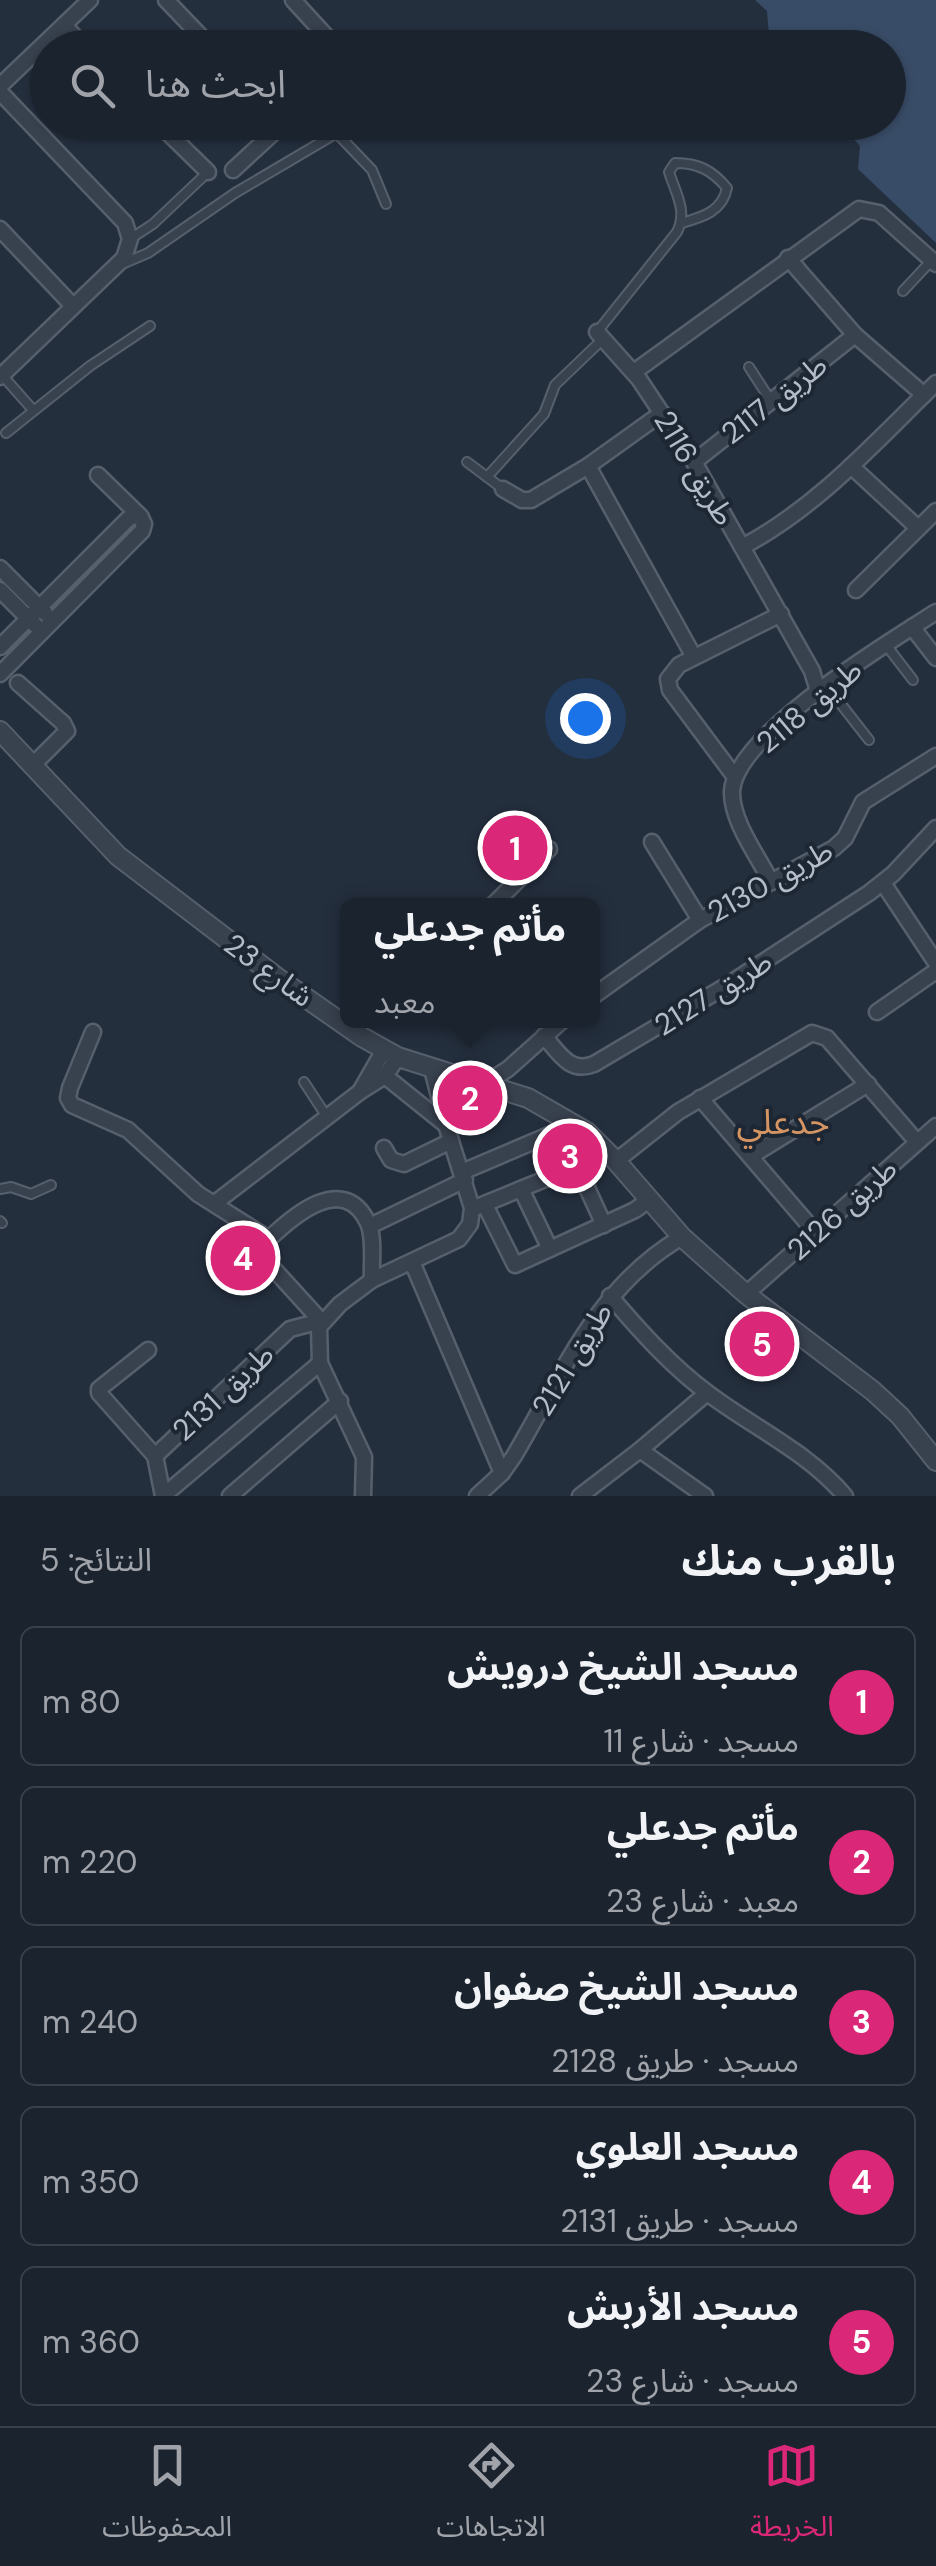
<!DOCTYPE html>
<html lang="ar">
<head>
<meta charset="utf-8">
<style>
	body { margin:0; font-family:"DM Sans","Noto Sans Arabic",sans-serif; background:#242b36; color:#f1f3f6; direction:rtl }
	.you { position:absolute; left:585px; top:718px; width:35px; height:35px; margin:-25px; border:8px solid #fff; border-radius:50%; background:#1a73e8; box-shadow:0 0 0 15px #1a73e833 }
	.badge { display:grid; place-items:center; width:65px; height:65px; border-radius:50%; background:#db2777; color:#fff; font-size:32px; font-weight:700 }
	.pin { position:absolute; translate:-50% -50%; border:5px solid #fff; box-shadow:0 2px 10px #0006 }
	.popup { position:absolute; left:340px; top:898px; width:260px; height:130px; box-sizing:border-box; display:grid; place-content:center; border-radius:15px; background:#1b232e; filter:drop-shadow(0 2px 8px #0005); font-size:32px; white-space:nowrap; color:#a0a4aa }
	.popup b { font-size:38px; color:#f1f3f6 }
	.popup::after { content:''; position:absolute; left:50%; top:100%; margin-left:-20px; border:20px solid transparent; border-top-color:#1b232e }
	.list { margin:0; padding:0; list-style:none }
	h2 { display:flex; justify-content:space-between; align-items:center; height:130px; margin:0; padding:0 40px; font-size:42px }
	h2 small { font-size:32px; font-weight:400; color:#a0a4aa }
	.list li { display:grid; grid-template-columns:65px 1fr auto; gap:30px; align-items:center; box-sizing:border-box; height:140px; margin:0 20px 20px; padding:0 20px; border:2px solid #39404a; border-radius:15px }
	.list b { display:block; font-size:38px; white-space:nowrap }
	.list p { margin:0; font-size:32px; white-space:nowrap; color:#a0a4aa }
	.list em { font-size:32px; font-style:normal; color:#a0a4aa }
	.icon { flex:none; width:55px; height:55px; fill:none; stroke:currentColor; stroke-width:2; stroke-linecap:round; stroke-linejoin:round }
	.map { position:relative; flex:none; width:936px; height:1496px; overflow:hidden; direction:ltr }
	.search { position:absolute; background:#1b232e; box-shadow:0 2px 8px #0004; left:30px; right:30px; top:30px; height:110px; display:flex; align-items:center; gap:25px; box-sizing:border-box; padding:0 35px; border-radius:55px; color:#a0a4aa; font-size:38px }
	.sheet { height:930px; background:#1b232e }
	nav { display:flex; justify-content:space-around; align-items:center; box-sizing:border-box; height:140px; border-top:2px solid #39404a; background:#1b232e; font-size:28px; color:#a0a4aa }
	nav a { display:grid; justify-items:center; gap:5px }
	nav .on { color:#db2777 }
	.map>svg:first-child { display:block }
</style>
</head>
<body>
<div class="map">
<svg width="936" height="1496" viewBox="0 0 936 1496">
	<rect width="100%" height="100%" fill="#242f3e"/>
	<polygon fill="#394c67" points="755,0 936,0 936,243 858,169 860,146 839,123 888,122 888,48 774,47 769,35 767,11"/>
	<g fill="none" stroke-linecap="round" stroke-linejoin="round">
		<defs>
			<g id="service">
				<polyline points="326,122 372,170 386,204"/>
				<polyline points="130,239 153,224 208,172"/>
				<polyline points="122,264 148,253 235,193 335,134"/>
				<polyline points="903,291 932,260"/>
				<path d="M597 332 677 232C688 211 675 192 669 172L675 163C698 163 712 170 727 188 722 212 702 217 682 223"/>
				<polyline points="749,367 771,401"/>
				<polyline points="2,375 33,410"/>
				<polyline points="6,433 90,366 150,326"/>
				<polyline points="467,462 503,489"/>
				<polyline points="487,477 544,414 555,385 603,339"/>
				<polyline points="886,645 913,680"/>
				<polyline points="826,685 869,740"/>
				<polyline points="304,1082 327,1117"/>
				<polyline points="0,1189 11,1187 31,1194 51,1185"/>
				<polyline points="0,1221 2,1223"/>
			</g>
			<g id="minor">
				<polyline points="166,0 212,48"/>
				<polyline points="293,0 337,48"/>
				<polyline points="64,25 85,48"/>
				<polyline points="0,86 90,0"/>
				<polyline points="0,92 125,223 130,239 124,258 0,377"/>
				<polyline points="157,122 208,172"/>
				<polyline points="233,170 285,122"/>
				<polyline points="0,229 73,306"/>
				<polyline points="788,258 855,335 924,395"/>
				<polyline points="597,332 639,379 694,462 812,671 818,691"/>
				<polyline points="634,372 859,209 879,213 936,264"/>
				<polyline points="694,462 855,335"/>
				<polyline points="588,466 694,657"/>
				<polyline points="851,466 918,528"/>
				<polyline points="98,475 141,517"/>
				<polyline points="503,489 522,500 531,500 588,466 662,413"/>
				<path d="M742 547C818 507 875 442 936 383"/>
				<polyline points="0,568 45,613"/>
				<polyline points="0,590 35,625"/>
				<polyline points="856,590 936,511"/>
				<polyline points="912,627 936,658"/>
				<polyline points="0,647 128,519 134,516 141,518 144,524 142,531 0,674"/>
				<polyline points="18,683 63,723 67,731 32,766"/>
				<polyline points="735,777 670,690 668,679 679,665 781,614"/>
				<polyline points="652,842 700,920"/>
				<path d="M771 882C758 856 731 821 732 791 736 734 889 642 936 612"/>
				<polyline points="883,883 936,963"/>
				<polyline points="492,906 549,849"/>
				<polyline points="592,997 700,920 834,848 845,838 863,802 936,756"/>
				<polyline points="877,1012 936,971"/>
				<polyline points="93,1032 70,1088 68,1098 72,1105 128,1130 198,1194 269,1239"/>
				<path d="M544 1036C559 1053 570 1074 594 1064L726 986 869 893 893 874 936 828"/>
				<polyline points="432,1069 446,1124"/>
				<polyline points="484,1084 508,1069 563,1020"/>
				<polyline points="361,1090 384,1050"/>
				<polyline points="700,1098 815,1232"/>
				<polyline points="384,1148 391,1160 404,1164 451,1141"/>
				<polyline points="751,1156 868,1084"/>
				<polyline points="616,1161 678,1112 812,1033 827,1038 917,1142"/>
				<polyline points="462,1172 549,1135"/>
				<polyline points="521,1189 550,1249"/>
				<polyline points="215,1203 361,1091 385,1076 398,1057"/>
				<polyline points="485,1205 515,1265 635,1210 650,1199"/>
				<polyline points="477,1207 577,1166 604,1225"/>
				<polyline points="370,1226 465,1180"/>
				<polyline points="412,1262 502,1473"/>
				<polyline points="746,1294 936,1126"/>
				<path d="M610 1296C640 1331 672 1367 709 1394 754 1428 808 1452 845 1496"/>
				<path d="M321 1321 271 1266 267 1250 269 1239C294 1215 344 1172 368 1223 375 1238 371 1264 372 1280"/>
				<polyline points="148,1350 99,1389 99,1393 155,1456 290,1329 321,1321"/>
				<polyline points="640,1450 705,1496"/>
				<polyline points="155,1456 163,1496"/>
				<polyline points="163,1496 320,1363"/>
				<polyline points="230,1496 340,1401"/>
				<polyline points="363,1496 364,1457 320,1363 319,1327 340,1304 372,1280 459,1239 470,1224 472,1208 446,1125 385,1076"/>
				<path d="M477 1496 502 1473 514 1456C562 1375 597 1286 682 1237"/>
				<polyline points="580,1496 640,1450 707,1393"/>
			</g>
			<polyline id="tertiary" points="0,731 118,856 279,979 362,1037 398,1057 528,1098 587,1132 616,1161 682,1237 746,1294 873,1391 900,1416 936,1461"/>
		</defs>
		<use href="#service" stroke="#565f6c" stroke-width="12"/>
		<use href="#minor" stroke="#565f6c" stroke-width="19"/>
		<use href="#tertiary" stroke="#565f6c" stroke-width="22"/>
		<use href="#service" stroke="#38414e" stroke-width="8"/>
		<use href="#minor" stroke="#38414e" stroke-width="14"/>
		<use href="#tertiary" stroke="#38414e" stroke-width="18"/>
	</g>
	<g text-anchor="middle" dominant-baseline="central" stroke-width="8" stroke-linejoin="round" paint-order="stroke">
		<g font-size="30" fill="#b4bcc9" stroke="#1d2633">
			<text transform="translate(774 399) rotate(-38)">طريق 2117</text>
			<text transform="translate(695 468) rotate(59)">طريق 2116</text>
			<text transform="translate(809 706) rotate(-40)">طريق 2118</text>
			<text transform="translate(770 881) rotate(-29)">طريق 2130</text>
			<text transform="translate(269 970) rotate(36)">شارع 23</text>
			<text transform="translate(713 993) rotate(-32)">طريق 2127</text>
			<text transform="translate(842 1209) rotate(-42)">طريق 2126</text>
			<text transform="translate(572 1359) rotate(-59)">طريق 2121</text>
			<text transform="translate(223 1392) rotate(-43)">طريق 2131</text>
		</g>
		<g font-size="35" fill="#d59563" stroke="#1d2633">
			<text x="783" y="1122">جدعلي</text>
		</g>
	</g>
</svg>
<div class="you"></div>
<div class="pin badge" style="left:515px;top:848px">1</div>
<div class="pin badge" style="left:470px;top:1098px">2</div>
<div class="popup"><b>مأتم جدعلي</b>معبد</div>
<div class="pin badge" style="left:570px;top:1156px">3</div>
<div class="pin badge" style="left:243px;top:1258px">4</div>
<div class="pin badge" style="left:762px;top:1344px">5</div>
<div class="search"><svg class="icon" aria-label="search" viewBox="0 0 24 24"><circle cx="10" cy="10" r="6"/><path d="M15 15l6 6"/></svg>ابحث هنا</div>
</div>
<section class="sheet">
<h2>بالقرب منك<small>النتائج: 5</small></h2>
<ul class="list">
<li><span class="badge">1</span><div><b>مسجد الشيخ درويش</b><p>مسجد · شارع 11</p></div><em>80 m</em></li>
<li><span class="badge">2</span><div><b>مأتم جدعلي</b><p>معبد · شارع 23</p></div><em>220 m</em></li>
<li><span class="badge">3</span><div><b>مسجد الشيخ صفوان</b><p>مسجد · طريق 2128</p></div><em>240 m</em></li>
<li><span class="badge">4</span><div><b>مسجد العلوي</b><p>مسجد · طريق 2131</p></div><em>350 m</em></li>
<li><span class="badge">5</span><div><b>مسجد الأربش</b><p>مسجد · شارع 23</p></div><em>360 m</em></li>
</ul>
</section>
<nav>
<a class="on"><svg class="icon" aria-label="map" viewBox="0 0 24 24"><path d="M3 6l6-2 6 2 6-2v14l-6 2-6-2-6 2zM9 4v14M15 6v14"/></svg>الخريطة</a>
<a><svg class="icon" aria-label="directions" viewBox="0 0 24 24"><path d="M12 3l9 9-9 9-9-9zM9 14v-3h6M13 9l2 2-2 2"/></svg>الاتجاهات</a>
<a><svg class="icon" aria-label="saved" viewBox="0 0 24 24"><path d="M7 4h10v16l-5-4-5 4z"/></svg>المحفوظات</a>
</nav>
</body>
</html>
